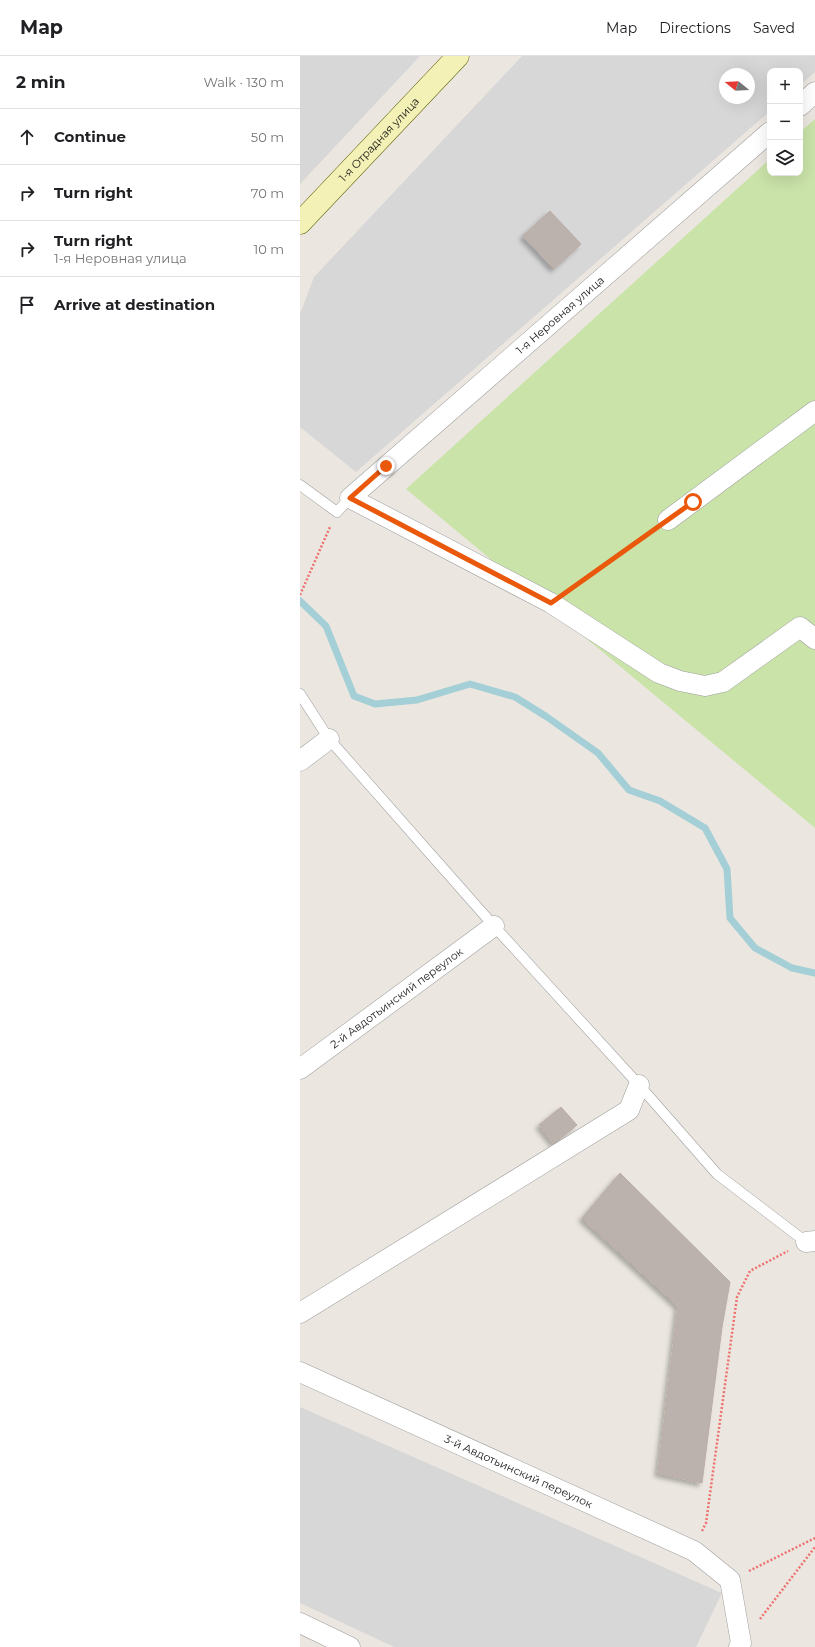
<!DOCTYPE html>
<html lang="en">
<head>
<meta charset="utf-8">
<style>
	body { margin:0; font-family:Montserrat,sans-serif; background:#f2f2f2; color:#202124 }
	.controls { position:absolute; right:12px; top:12px; display:grid; overflow:hidden; border-radius:8px; box-shadow:0 4px 16px #0002 }
	.controls button { width:36px; height:36px; display:grid; place-items:center; padding:0; border:0; border-bottom:1px solid #e0e0e0; background:#fff; color:#202124; font:20px sans-serif }
	.compass { position:absolute; left:419px; top:12px; width:36px; height:36px; border-radius:50%; background:#fff; box-shadow:0 4px 16px #0002; rotate:288deg }
	.stop { position:absolute; width:12px; height:12px; margin:-9px; border:3px solid #ea580c; border-radius:50%; background:#fff }
	.stop.end { background:#ea580c; border-color:#fff; box-shadow:0 1px 4px #0008 }
	.list { margin:0; padding:0; list-style:none }
	h2 { display:flex; justify-content:space-between; align-items:center; height:52px; margin:0; padding:0 16px; font-size:17px }
	h2 small { font-size:13px; font-weight:400; color:#757577 }
	.list li { display:grid; grid-template-columns:26px 1fr auto; gap:12px; align-items:center; box-sizing:border-box; height:56px; padding:0 16px; border-top:1px solid #e0e0e0 }
	.list b { display:block; font-size:15px; white-space:nowrap }
	.list p { margin:0; font-size:13px; white-space:nowrap; color:#757577 }
	.list em { font-size:13px; font-style:normal; color:#757577 }
	.icon { flex:none; width:22px; height:22px; fill:none; stroke:currentColor; stroke-width:2; stroke-linecap:round; stroke-linejoin:round }
	.map { position:relative; flex:none; width:515px; height:1591px; overflow:hidden }
	header { display:flex; align-items:center; gap:24px; box-sizing:border-box; height:56px; padding:0 20px; background:#fff; border-bottom:1px solid #e0e0e0 }
	header strong { font-size:19px }
	nav { display:flex; gap:22px; margin-inline-start:auto; font-size:14px }
	main { display:flex }
	aside { flex:1; background:#fff }
	.map>svg:first-child { display:block }
</style>
</head>
<body>
<header>
<strong>Map</strong>
<nav><a>Map</a><a>Directions</a><a>Saved</a></nav>
</header>
<main>
<aside>
<h2>2 min<small>Walk · 130 m</small></h2>
<ul class="list">
<li><svg class="icon" aria-label="ahead" viewBox="0 0 24 24"><path d="M12 20V5M6 11l6-6 6 6"/></svg><div><b>Continue</b></div><em>50 m</em></li>
<li><svg class="icon" aria-label="right" viewBox="0 0 24 24"><path d="M7 20v-9h11M14 6l5 5-5 5"/></svg><div><b>Turn right</b></div><em>70 m</em></li>
<li><svg class="icon" aria-label="right" viewBox="0 0 24 24"><path d="M7 20v-9h11M14 6l5 5-5 5"/></svg><div><b>Turn right</b><p>1-я Неровная улица</p></div><em>10 m</em></li>
<li><svg class="icon" aria-label="arrive" viewBox="0 0 24 24"><path d="M6 21V4h12l-3 4 3 4H6"/></svg><div><b>Arrive at destination</b></div></li>
</ul>
</aside>
<div class="map">
<svg width="515" height="1591" viewBox="0 0 515 1591">
	<defs>
		<filter id="shadow"><feDropShadow dx="-3.5" dy="3.5" stdDeviation="2" flood-color="#0004"/></filter>
	</defs>
	<rect width="100%" height="100%" fill="#ebe7e0"/>
	<g fill="#d8d7d8" fill-rule="evenodd">
		<polygon points="0,0 120,0 0,128"/>
		<path d="M222 0H515V16L500 29V15H470V55L56 416 0 371V258L14 221ZM425 18H449V42H425Z"/>
		<polygon points="0,1351 422,1537 396,1591 94,1591 0,1547"/>
	</g>
	<polygon fill="#cae3a9" points="515,63 515,772 106,433 470,103 470,117 500,117 500,76"/>
	<g fill="none" stroke-linecap="round" stroke-linejoin="round">
		<polyline stroke="#a4cfd6" stroke-width="7" points="0,545 26,570 54,640 75,648 117,644 170,628 215,641 247,661 298,697 329,734 360,745 405,772 427,813 430,862 455,892 492,912 515,917"/>
	</g>
	<g fill="#bbb2ae" stroke="#bcada4" filter="url(#shadow)">
		<polygon points="250,155 281,188 254,213 223,180"/>
		<polygon points="261,1051 277,1069 254,1088 239,1069"/>
		<polygon points="320,1117 430,1226 422,1271 402,1427 358,1417 378,1250 282,1162"/>
	</g>
	<g fill="none" stroke-linecap="round" stroke-linejoin="round">
		<defs>
			<g id="lane">
				<polyline points="0,429 37,456 50,442"/>
				<polyline points="0,638 29,683 194,870 339,1029 417,1118 506,1186"/>
			</g>
			<g id="street">
				<polyline points="500,50 515,36"/>
				<polyline points="470,76 50,442 251,547 359,617 380,625 405,630 423,626 500,571 515,583"/>
				<polyline points="368,464 515,355"/>
				<polyline points="0,705 29,683"/>
				<path id="s1" d="M0 1013 194 870"/>
				<polyline points="506,1186 515,1185"/>
				<polyline points="0,1257 329,1054 339,1029"/>
				<path id="s2" d="M0 1316 394 1495 430 1524 441 1587 439 1591"/>
				<polyline points="0,1567 50,1591"/>
			</g>
			<g id="secondary">
				<path id="s3" d="M0 167 158 0"/>
			</g>
		</defs>
		<use href="#lane" stroke="#9e9e9e" stroke-width="11"/>
		<use href="#street" stroke="#9e9e9e" stroke-width="21"/>
		<use href="#secondary" stroke="#64660d" stroke-width="23"/>
		<g stroke="#ee716f" stroke-width="2.5" stroke-dasharray="2 2" stroke-linecap="butt">
			<polyline points="269,534 352,476"/>
			<polyline points="0,539 30,471"/>
			<polyline points="402,1475 406,1467 437,1241 450,1215 488,1195"/>
			<polyline points="449,1515 515,1482"/>
			<polyline points="460,1563 515,1491"/>
		</g>
		<use href="#lane" stroke="#fff" stroke-width="10"/>
		<use href="#street" stroke="#fff" stroke-width="20"/>
		<use href="#secondary" stroke="#f3f1b6" stroke-width="22"/>
	</g>
	<g fill="none" stroke-linecap="round" stroke-linejoin="round">
		<polyline stroke="#ea580c" stroke-width="5" points="86,410 50,442 251,547 393,446"/>
	</g>
	<g text-anchor="middle" dominant-baseline="central" stroke-width="3.5" stroke-linejoin="round" paint-order="stroke">
		<g font-size="11" fill="#1a1a1a" stroke="#fff">
			<text stroke="none"><textPath href="#s3" startOffset="115">1-я Отрадная улица</textPath></text>
			<text transform="translate(260 259) rotate(-41)">1-я Неровная улица</text>
			<text stroke="none"><textPath href="#s1" startOffset="120">2-й Авдотьинский переулок</textPath></text>
			<text stroke="none"><textPath href="#s2" startOffset="240">3-й Авдотьинский переулок</textPath></text>
		</g>
	</g>
</svg>
<div class="controls">
<button>+</button>
<button>−</button>
<button><svg class="icon" aria-label="layers" viewBox="0 0 24 24"><path d="M12 4l9 5-9 5-9-5zM3 14l9 5 9-5"/></svg></button>
</div>
<svg class="compass" viewBox="-18 -18 36 36"><path d="M0-13l5 13h-10z" fill="#e53935"/><path d="M0 13l5-13h-10z" fill="#757577"/></svg>
<div class="stop" style="left:393px;top:446px"></div>
<div class="stop end" style="left:86px;top:410px"></div>
</div>
</main>
</body>
</html>
